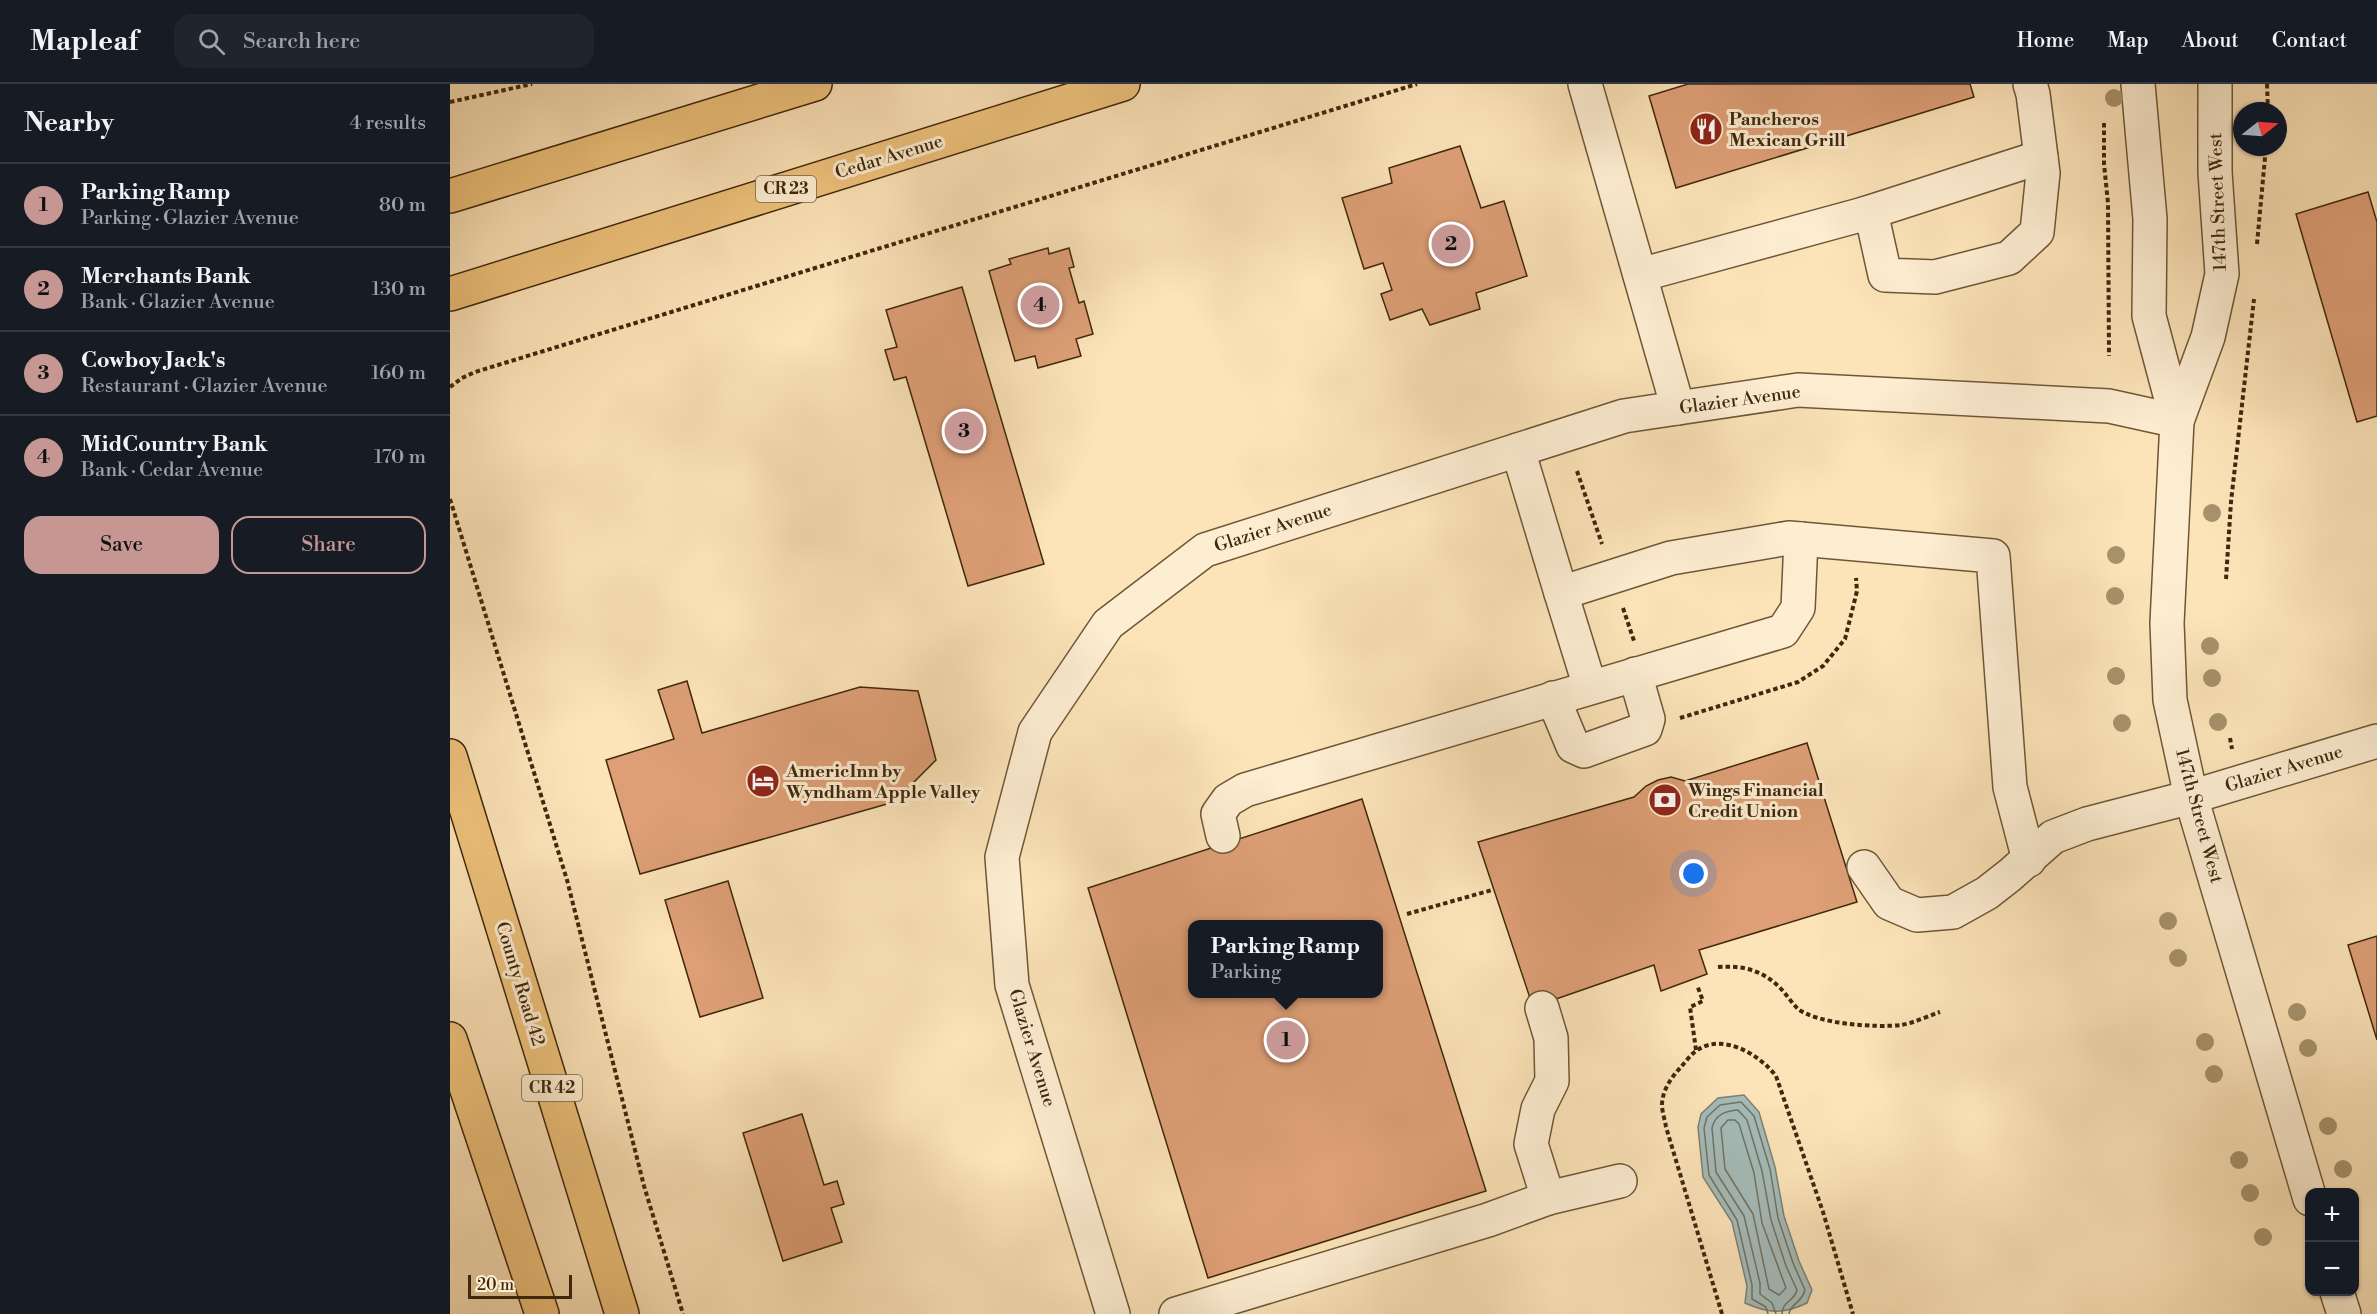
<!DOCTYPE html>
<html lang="en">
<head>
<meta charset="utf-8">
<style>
	body { margin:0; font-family:"Libre Bodoni",serif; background:#20242c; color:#f1f3f6 }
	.controls { position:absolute; right:18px; bottom:18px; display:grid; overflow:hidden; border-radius:12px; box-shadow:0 2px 4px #0004 }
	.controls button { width:54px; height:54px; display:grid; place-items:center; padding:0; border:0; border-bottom:2px solid #363941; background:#171b24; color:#f1f3f6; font:30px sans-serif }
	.compass { position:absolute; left:1783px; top:18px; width:54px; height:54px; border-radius:50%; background:#171b24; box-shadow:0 2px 4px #0004; rotate:73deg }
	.scale { position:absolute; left:18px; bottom:15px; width:104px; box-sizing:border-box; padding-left:6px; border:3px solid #3f280c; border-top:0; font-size:16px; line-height:21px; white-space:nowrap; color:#3f280c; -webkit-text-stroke:4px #fdedd1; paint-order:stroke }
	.you { position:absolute; left:1244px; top:790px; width:21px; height:21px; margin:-15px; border:4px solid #fff; border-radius:50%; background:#1a73e8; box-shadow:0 0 0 9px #1a73e833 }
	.badge { display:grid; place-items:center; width:39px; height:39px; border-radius:50%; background:#c59692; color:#111; font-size:20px; font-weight:700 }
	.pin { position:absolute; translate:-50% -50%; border:3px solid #fff; box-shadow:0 2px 6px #0006 }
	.popup { position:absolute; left:738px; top:836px; width:195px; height:78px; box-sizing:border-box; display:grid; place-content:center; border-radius:12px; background:#171b24; filter:drop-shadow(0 2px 4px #0005); font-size:20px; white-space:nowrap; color:#9ea1a6 }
	.popup b { font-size:22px; color:#f1f3f6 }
	.popup::after { content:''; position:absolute; left:50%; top:100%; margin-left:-12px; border:12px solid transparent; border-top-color:#171b24 }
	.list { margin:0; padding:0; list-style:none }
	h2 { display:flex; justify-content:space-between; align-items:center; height:78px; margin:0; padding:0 24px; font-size:26px }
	h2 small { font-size:20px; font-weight:400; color:#9ea1a6 }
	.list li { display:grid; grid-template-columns:39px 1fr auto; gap:18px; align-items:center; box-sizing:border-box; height:84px; padding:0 24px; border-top:2px solid #363941 }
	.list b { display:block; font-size:22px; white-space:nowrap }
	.list p { margin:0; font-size:20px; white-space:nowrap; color:#9ea1a6 }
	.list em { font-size:20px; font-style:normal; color:#9ea1a6 }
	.actions { display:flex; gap:12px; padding:18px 24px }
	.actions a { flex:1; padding:14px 0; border:2px solid #c59692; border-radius:18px; text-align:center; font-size:21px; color:#c59692 }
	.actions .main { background:#c59692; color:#111 }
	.icon { flex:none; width:33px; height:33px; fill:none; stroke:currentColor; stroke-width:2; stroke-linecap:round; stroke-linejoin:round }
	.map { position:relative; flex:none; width:1927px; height:1230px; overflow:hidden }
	header { display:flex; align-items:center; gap:36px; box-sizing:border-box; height:84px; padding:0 30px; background:#171b24; border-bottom:2px solid #363941 }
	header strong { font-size:28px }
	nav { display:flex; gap:33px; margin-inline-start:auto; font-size:21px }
	.search { width:420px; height:54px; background:#20242c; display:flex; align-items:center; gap:15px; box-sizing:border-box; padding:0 21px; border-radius:18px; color:#9ea1a6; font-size:22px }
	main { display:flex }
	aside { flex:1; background:#171b24 }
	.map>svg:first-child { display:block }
</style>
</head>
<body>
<header>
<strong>Mapleaf</strong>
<div class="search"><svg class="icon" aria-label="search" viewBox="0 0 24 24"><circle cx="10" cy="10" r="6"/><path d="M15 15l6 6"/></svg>Search here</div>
<nav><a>Home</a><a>Map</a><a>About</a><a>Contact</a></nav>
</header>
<main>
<aside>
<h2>Nearby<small>4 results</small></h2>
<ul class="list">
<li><span class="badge">1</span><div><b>Parking Ramp</b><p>Parking · Glazier Avenue</p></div><em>80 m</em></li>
<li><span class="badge">2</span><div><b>Merchants Bank</b><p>Bank · Glazier Avenue</p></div><em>130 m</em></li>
<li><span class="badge">3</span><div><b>Cowboy Jack's</b><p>Restaurant · Glazier Avenue</p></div><em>160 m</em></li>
<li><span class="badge">4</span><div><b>MidCountry Bank</b><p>Bank · Cedar Avenue</p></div><em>170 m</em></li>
</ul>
<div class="actions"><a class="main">Save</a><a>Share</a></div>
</aside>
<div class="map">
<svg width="1927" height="1230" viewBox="0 0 1927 1230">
	<rect width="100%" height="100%" fill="#fce3b8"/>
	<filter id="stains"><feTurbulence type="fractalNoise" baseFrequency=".00333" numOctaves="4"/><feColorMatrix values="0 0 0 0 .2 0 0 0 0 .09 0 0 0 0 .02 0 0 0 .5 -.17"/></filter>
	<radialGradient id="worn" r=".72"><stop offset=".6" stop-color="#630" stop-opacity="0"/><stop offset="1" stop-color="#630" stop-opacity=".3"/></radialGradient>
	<path fill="#a4bbb9" stroke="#7c8074" stroke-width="1.5" d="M1294 1011 1309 1028 1325 1083 1334 1132 1349 1177 1362 1206 1357 1219C1334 1230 1319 1230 1295 1219L1297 1202 1282 1138 1253 1093 1248 1043 1251 1030 1268 1014Z"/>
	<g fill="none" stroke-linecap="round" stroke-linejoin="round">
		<g stroke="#727262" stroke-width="1.5">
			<polygon points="1285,1036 1289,1040 1304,1089 1312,1139 1336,1204 1329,1211 1319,1205 1303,1130 1275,1085 1271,1044 1278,1036"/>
			<path d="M1318 1230 1316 1223 1302 1215V1201L1287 1136 1259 1091 1254 1044 1257 1033 1270 1021 1291 1018 1304 1032 1320 1085 1328 1134 1343 1179 1355 1206C1352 1219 1340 1220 1339 1230"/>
			<path d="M1326 1230 1322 1219 1310 1210V1199L1294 1132 1266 1088 1262 1044C1265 1030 1276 1027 1288 1026L1297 1036 1312 1087 1321 1136 1336 1182 1347 1206C1345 1217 1332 1217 1332 1230"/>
		</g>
	</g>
	<g fill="#de9f76" stroke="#3f280c" stroke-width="1.5" fill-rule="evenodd">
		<polygon points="1238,0 1520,0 1524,13 1226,104 1199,12"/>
		<polygon points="1010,62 1031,124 1054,117 1077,192 1026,209 1030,225 980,241 972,225 940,236 931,210 942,206 933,179 914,185 892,114 942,99 939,84"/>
		<polygon points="1918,108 1927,138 1927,332 1907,338 1846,130"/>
		<polygon points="598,164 599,170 619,164 624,183 619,184 629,219 634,217 643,250 626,255 631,272 588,284 585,272 565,277 539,187 561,180 559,175"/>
		<polygon points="512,203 594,480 518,502 456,293 444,296 435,266 447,263 436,226"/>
		<polygon points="237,597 252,649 410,603 468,607 486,676 444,718 190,790 156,676 224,655 208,606"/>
		<polygon points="1357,659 1407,818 1249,866 1257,890 1211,907 1204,881 1083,923 1028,758 1184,713 1196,702 1208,696 1221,693 1235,697"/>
		<path d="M912 715 1036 1107 758 1194 638 804ZM743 840H929V910H743Z"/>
		<polygon points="278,797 313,914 250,933 215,816"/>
		<polygon points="1927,852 1927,956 1898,861"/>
		<polygon points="352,1030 374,1101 387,1097 394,1120 381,1124 392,1158 333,1177 293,1049"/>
	</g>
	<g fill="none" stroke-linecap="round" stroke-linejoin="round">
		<defs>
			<g id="minor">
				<polyline points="1135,0 1228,324"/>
				<polyline points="1688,0 1700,135 1699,232 1727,337"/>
				<polyline points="1765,0 1765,88 1772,190 1758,253 1727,337 1717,539 1720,616 1741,713 1860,1115"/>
				<polyline points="1414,130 1591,73"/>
				<polyline points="1190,191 1421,128 1435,191 1485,193 1559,174 1587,148 1593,89 1583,10 1580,0"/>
				<polyline points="1068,366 1111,509 1221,474 1339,454 1543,472 1560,703 1579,776"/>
				<polyline points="1111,509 1140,603"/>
				<polyline points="1103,614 1123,662 1134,667 1195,645 1198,635 1185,590"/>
				<polyline points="773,752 768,730 778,716 795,706 1333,547 1348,524 1351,455"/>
				<polyline points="1414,783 1439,819 1467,831 1503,828 1537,809 1560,791 1603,753 1637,740 1741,713 1927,657"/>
				<polyline points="1098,1114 1170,1097"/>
				<polyline points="1887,1208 1894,1230"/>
				<polyline points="663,1230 562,901 552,773 585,648 658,540 755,466 1174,332 1348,306 1659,322 1727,337"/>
				<polyline points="726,1230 1038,1136 1098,1114 1081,1060 1088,1025 1102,997 1101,954 1092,924"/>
			</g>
			<g id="highway">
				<polyline points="0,112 365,0"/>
				<polyline points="0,210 673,0"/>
				<polyline points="0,672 172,1230"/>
				<polyline points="0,955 92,1230"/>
			</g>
		</defs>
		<use href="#minor" stroke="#6e5737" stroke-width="36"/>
		<use href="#highway" stroke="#3f280c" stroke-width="36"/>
		<g stroke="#3f280c" stroke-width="4" stroke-dasharray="4.5 3" stroke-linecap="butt">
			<polyline points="1817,0 1818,27"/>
			<polyline points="0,18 82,0"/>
			<polyline points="1654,39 1654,80 1658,119 1659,272"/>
			<polyline points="1807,160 1816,63"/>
			<polyline points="0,303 12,294 25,288 967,0"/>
			<polyline points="1127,387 1152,460"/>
			<polyline points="0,415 117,796 194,1102 233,1230"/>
			<polyline points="1776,495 1781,418 1804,215"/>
			<polyline points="1173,524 1184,557"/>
			<polyline points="1230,634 1348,598 1373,582 1395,555 1407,507 1406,494"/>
			<polyline points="1780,654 1782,665"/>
			<polyline points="957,830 1042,806"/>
			<path d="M1268 883C1294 881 1315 887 1333 907 1338 913 1343 920 1348 925 1368 940 1426 944 1451 941 1464 939 1478 932 1490 928"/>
			<polyline points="1246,966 1240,923 1253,917 1247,901"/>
			<path d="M1272 1230 1216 1043C1215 1036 1212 1028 1212 1021 1212 1007 1221 994 1230 984 1235 979 1240 971 1246 967 1272 948 1309 970 1326 992L1373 1128 1403 1230"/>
		</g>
		<use href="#minor" stroke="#fdedd1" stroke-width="33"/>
		<use href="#highway" stroke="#eec27c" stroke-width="33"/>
	</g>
	<g fill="#a6926b">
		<circle cx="1664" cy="14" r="9"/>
		<circle cx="1762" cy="429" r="9"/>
		<circle cx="1666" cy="471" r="9"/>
		<circle cx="1665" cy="512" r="9"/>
		<circle cx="1760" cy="562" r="9"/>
		<circle cx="1666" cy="592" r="9"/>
		<circle cx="1762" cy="594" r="9"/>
		<circle cx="1768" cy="638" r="9"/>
		<circle cx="1672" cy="639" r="9"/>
		<circle cx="1718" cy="837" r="9"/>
		<circle cx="1728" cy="874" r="9"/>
		<circle cx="1847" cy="928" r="9"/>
		<circle cx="1755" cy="958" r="9"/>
		<circle cx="1858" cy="964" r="9"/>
		<circle cx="1764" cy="990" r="9"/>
		<circle cx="1878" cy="1042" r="9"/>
		<circle cx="1789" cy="1076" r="9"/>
		<circle cx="1893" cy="1085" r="9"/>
		<circle cx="1800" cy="1109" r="9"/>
		<circle cx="1813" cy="1153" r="9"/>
	</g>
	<defs>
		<symbol id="restaurant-disc" viewBox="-11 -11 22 22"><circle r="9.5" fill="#8f2418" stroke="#fdedd1"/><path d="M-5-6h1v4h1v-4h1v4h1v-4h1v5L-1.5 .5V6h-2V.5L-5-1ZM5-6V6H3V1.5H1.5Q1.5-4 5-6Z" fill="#fff"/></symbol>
		<symbol id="hotel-disc" viewBox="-11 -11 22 22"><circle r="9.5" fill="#8f2418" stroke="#fdedd1"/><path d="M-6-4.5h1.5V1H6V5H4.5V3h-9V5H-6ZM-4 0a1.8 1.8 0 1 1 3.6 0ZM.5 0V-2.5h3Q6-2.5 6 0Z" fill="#fff"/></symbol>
		<symbol id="bank-disc" viewBox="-11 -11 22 22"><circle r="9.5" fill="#8f2418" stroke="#fdedd1"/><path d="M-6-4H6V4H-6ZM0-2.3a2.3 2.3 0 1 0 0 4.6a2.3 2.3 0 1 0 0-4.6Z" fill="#fff"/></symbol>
	</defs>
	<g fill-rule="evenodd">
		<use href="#restaurant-disc" x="1237" y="26" width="38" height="38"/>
		<use href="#hotel-disc" x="294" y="678" width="38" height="38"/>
		<use href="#bank-disc" x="1196" y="697" width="38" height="38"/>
	</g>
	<g text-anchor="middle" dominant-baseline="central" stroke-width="6" stroke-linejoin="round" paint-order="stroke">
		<g fill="#fdedd1" stroke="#786347" stroke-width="1.5">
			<rect x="306" y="92" width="60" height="26" rx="4.5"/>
			<rect x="72" y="991" width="60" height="26" rx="4.5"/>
		</g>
		<g font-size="16" font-weight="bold" fill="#3f280c">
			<text x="336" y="105">CR 23</text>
			<text x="102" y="1004">CR 42</text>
		</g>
		<g font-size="18" font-weight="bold" fill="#3f280c" stroke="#fdedd1" text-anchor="start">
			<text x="1279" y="35">Pancheros<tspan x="1279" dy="21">Mexican Grill</tspan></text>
			<text x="336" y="687">AmericInn by<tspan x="336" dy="21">Wyndham Apple Valley</tspan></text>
			<text x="1238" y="706">Wings Financial<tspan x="1238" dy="21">Credit Union</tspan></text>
		</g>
		<g font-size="18" fill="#3f280c" stroke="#fdedd1">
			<text transform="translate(439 73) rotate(-17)">Cedar Avenue</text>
			<text transform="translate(1768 118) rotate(-92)">147th Street West</text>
			<text transform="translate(1290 316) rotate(-8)">Glazier Avenue</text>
			<text transform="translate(823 444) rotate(-18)">Glazier Avenue</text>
			<text transform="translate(1834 685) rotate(-17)">Glazier Avenue</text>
			<text transform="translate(1749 732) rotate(75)">147th Street West</text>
			<text transform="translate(70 900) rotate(73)">County Road 42</text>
			<text transform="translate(582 964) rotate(73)">Glazier Avenue</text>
		</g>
	</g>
	<rect width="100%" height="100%" filter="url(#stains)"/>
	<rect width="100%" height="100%" fill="url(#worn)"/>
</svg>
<div class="controls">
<button>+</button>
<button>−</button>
</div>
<svg class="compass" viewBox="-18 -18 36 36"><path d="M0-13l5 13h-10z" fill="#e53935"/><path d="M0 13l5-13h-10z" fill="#9ea1a6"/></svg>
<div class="scale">20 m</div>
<div class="you"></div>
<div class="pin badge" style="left:836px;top:956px">1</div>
<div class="popup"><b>Parking Ramp</b>Parking</div>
<div class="pin badge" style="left:1001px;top:160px">2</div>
<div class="pin badge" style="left:514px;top:347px">3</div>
<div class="pin badge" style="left:590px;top:221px">4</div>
</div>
</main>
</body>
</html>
